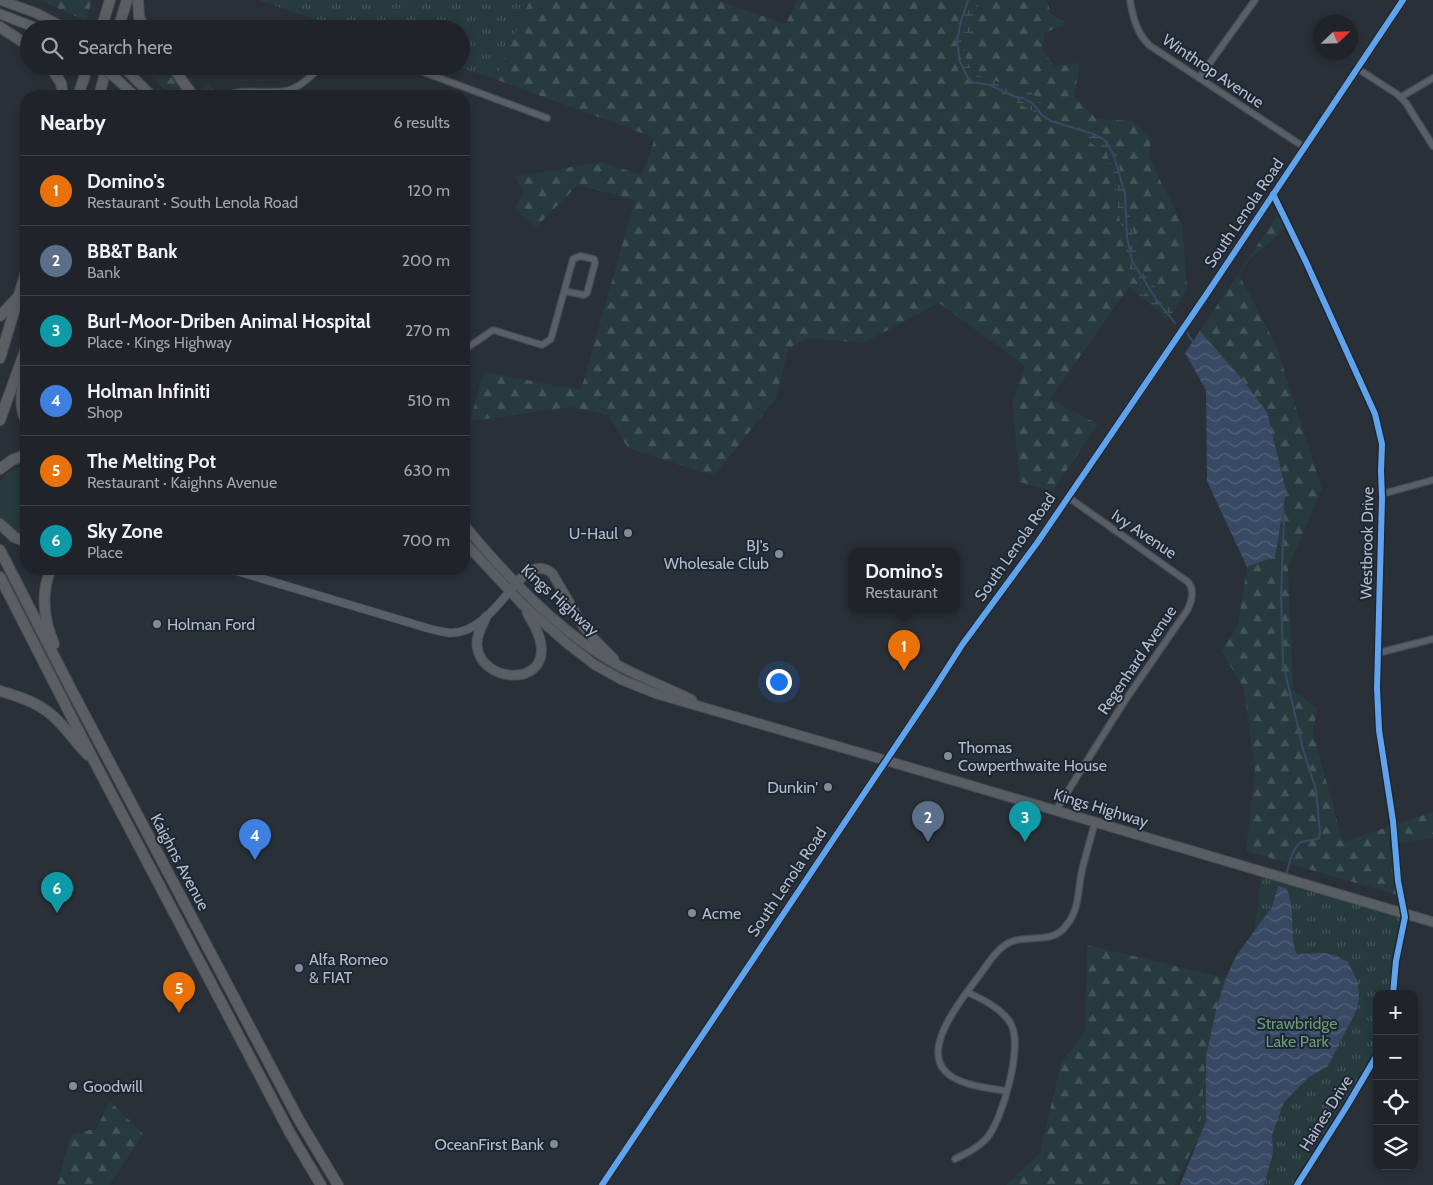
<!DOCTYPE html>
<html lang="en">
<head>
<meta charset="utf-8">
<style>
	body { margin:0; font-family:Cabin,sans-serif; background:#2d3036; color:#f1f3f6 }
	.controls { position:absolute; right:15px; bottom:15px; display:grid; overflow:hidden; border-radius:10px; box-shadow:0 2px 8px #0003 }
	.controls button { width:45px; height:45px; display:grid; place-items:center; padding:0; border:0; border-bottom:1px solid #3d4147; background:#20242a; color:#f1f3f6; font:25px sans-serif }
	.compass { position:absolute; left:1313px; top:15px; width:45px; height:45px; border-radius:50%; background:#20242a; box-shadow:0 2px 8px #0003; rotate:67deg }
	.you { position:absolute; left:778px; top:681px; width:18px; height:18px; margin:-12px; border:4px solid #fff; border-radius:50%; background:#1a73e8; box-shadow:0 0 0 8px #1a73e833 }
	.badge { display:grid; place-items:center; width:32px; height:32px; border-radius:50%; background:#848b96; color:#fff; font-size:16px; font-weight:700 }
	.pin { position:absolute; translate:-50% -41px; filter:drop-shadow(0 1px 2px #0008) }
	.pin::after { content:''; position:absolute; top:26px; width:18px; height:15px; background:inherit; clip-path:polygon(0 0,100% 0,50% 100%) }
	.popup { position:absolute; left:848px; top:548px; width:112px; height:65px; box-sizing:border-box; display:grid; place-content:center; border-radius:10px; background:#20242a; filter:drop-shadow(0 1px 4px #0005); font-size:16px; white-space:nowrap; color:#a2a4a8 }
	.popup b { font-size:19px; color:#f1f3f6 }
	.popup::after { content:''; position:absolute; left:50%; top:100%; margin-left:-10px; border:10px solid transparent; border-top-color:#20242a }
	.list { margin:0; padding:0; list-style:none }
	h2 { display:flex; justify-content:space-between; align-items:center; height:65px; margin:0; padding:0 20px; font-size:21px }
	h2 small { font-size:16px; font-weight:400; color:#a2a4a8 }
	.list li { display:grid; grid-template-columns:32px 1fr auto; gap:15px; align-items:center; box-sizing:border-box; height:70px; padding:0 20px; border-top:1px solid #3d4147 }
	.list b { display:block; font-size:19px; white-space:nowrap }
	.list p { margin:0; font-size:16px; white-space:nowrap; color:#a2a4a8 }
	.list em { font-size:16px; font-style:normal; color:#a2a4a8 }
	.icon { flex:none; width:28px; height:28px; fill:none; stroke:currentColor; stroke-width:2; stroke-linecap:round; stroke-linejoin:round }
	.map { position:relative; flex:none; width:1433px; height:1185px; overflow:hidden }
	.search { position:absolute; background:#20242a; box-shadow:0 2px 8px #0003; left:20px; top:20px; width:450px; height:55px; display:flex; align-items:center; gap:12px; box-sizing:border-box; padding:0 18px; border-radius:28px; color:#a2a4a8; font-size:19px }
	.panel { position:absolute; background:#20242a; box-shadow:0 2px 8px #0003; left:20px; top:90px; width:450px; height:485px; border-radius:20px }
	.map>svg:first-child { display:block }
</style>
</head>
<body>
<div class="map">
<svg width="1433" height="1185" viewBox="0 0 1433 1185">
	<defs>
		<pattern id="forest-firs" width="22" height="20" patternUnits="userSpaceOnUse" patternTransform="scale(1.25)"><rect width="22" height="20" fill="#273a3e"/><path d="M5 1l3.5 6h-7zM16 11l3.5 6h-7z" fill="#445559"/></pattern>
		<pattern id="wetland-marsh" width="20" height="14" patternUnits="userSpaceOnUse" patternTransform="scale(1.25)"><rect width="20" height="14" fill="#273a3e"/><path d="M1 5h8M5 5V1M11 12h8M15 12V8" fill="none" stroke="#445559"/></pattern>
		<pattern id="park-tufts" width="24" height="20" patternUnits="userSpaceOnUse" patternTransform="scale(1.25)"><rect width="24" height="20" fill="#273a3e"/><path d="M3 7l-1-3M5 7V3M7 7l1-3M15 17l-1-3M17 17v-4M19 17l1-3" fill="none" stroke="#445559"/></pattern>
		<pattern id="water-waves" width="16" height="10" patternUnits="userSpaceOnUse" patternTransform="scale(1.25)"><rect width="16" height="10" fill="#384963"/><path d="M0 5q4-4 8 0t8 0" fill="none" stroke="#526178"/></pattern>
	</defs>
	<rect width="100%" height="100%" fill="#2a3038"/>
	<polygon fill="#273a3e" points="26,463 26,536 6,526 0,517 0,482 7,473"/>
	<g fill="url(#forest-firs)">
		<polygon points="40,0 92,0 86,21"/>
		<polygon points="530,0 716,0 786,24 797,0 965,0 956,30 958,70 1107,152 1130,272 1150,299 1129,287 1050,399 1098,424 1052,492 1020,482 1012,403 1025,366 939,303 863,343 807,338 788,349 776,398 714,476 628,448 608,415 570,407 470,421 484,372 581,390 635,200 578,185 535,228 515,208 524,191 515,177 600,162 642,175 655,138 495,79"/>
		<polygon points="980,0 1047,0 1051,14 1067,24 1044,33 1042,50 1055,66 1080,63 1074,97 1097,119 1132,121 1151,137 1149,158 1182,224 1187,290 1175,309 1142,272 1114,142 1056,119 1031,92 974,74 964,55"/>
		<polygon points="142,66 170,66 192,96 209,84 218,96 171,96"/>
		<polygon points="1279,213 1286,228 1249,260 1239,275 1276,345 1322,489 1288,567 1293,690 1317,708 1313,733 1343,842 1433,812 1433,838 1389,845 1401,896 1246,851 1255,769 1243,686 1221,651 1238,624 1247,567 1275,557 1243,380 1200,331"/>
		<polygon points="1087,945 1226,978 1206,1056 1206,1121 1175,1185 1006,1185 1040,1153 1061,1063 1085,1031"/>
		<polygon points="110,1101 143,1134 109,1185 57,1185 71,1135 97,1128"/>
	</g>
	<polygon fill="url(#wetland-marsh)" points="965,0 980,0 964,55 974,74 1031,92 1056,119 1114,142 1142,272 1175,309 1166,322 1161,313 1129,287 1149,298 1130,272 1107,152 958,70 956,30"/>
	<g fill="url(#park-tufts)">
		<polygon points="258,0 530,0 495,79 456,66 461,66 461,29 344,29"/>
		<polygon points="1262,871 1405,917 1393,994 1377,994 1377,1054 1297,1185 1183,1185 1193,1163 1201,1117 1205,1064 1216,1021 1252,948"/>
	</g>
	<g fill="url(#water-waves)">
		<polygon points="1200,331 1243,380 1267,412 1286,491 1275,557 1247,567 1207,481 1206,390 1185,353"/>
		<path d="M1278 886 1286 888C1297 907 1288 934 1297 954L1324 953 1337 956 1348 962 1358 983 1359 999 1357 1009 1328 1066 1309 1077 1284 1102 1272 1135 1273 1153 1264 1185H1180L1206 1121V1056L1217 1006 1226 978 1236 956 1272 907Z"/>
	</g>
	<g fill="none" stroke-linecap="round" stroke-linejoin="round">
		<g stroke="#384963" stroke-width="2">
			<polyline points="968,0 961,21 957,41 960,62 969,80 972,82 990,85 1015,97 1023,98 1032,103 1042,115 1051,121 1094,134 1106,141 1114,156 1125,194 1127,237 1132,261 1156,299 1175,323"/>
			<polyline points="1187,333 1193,342"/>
			<path d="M1283 506 1284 520 1281 594 1283 663 1303 749 1316 790 1320 832 1319 838C1313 841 1308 840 1302 842 1292 846 1289 866 1286 876"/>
		</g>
		<defs>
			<g id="minor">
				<path d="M1130 0C1133 17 1136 32 1149 45L1304 147"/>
				<polyline points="407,66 547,118"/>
				<polyline points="1358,69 1397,94 1406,103 1433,146"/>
				<polyline points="1199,78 1255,0"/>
				<path d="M229 96C240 86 277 97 294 88 304 84 314 73 322 66"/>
				<polyline points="1401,97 1433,78"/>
				<polyline points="1273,194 1306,262 1375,414 1382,444 1381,471 1382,498 1377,688 1379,730 1393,821 1398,881 1405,917 1396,961 1393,994"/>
				<polyline points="464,350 493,330 542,345 551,339 573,259 580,256 594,259 595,263 587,293 584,295 564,291"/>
				<polyline points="1382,494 1433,480"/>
				<polyline points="1378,653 1433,639"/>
				<path d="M1056 810 1124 702 1188 609C1192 600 1195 590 1188 582L1068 497"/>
				<path d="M1006 1091C989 1088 957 1085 945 1071 922 1046 963 998 978 977 987 966 993 953 1005 945 1023 932 1050 946 1065 927 1081 909 1077 888 1083 866 1087 851 1091 837 1095 822"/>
				<path d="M955 1159C967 1153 978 1148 987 1138 1003 1118 1023 1047 1011 1024 1003 1009 982 999 967 992"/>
				<polyline points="1297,1185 1347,1106 1377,1055"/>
			</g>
			<g id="tertiary">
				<path d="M230 569 427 628C434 630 442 632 450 633 478 633 497 606 514 586"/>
				<polyline points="602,1185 932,692 962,645 1037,543 1208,292 1403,0"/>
			</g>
			<g id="secondary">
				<polyline points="0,0 36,13 67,29"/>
				<polyline points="122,66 152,96"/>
				<path d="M464 525C506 575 553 626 609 660 635 676 665 686 692 700"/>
				<polyline points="464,542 522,604 569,645 595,665 622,680 657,694 871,756 1433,922"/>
				<path d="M517 583C526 572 538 562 552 573L583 626 594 639 614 659"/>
				<path d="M486 617C482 626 476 636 477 646 481 683 547 687 541 645 540 634 533 623 527 613"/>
			</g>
			<g id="primary">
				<polyline points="0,14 39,29"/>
				<polyline points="120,82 135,96"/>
			</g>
			<g id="trunk">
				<polyline points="138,0 139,17 145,29"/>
				<polyline points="0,27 29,46"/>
				<polyline points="101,29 110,0"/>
				<polyline points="118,29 127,0"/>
				<polyline points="50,66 61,83 63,96"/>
				<polyline points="172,66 193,96"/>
				<polyline points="78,96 88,66"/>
				<polyline points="99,96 107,66"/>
				<polyline points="0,316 19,296"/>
				<polyline points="0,358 26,272"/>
				<path d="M26 372C22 389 18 404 26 421"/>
				<polyline points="0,420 26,348"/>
				<polyline points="0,469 12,460 26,455"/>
				<polyline points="0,524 14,537 26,542"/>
				<polyline points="0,550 72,691 299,1120 338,1185"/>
				<path d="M51 569C40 594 44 620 54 644"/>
				<polyline points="0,577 93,759 290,1133 321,1185"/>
				<path d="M0 691C22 697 44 705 59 722 69 732 77 744 88 755"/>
			</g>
		</defs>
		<use href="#minor" stroke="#484c53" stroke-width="8"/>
		<use href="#tertiary" stroke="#484c53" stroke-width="9"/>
		<use href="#secondary" stroke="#484c53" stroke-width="11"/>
		<use href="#primary" stroke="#484c55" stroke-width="11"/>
		<use href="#trunk" stroke="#474c53" stroke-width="12"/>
		<use href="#minor" stroke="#5a5e66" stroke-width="5.5"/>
		<use href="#tertiary" stroke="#5a5e66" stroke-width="8"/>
		<use href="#secondary" stroke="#595d64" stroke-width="9"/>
		<use href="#primary" stroke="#5c6168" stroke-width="9"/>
		<use href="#trunk" stroke="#5b5f64" stroke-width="10"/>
		<defs>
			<polyline id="primary-bridge" points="101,66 120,82"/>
		</defs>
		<use href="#primary-bridge" stroke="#484c55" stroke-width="11" stroke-linecap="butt"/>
		<use href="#primary-bridge" stroke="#5c6168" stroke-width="9"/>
		<defs>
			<g id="cycleway">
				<polyline points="1273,194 1306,262 1375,414 1382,444 1381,471 1382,498 1377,688 1379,730 1393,821 1398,881 1405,917 1396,961 1393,994"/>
				<polyline points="602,1185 932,692 962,645 1037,543 1208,292 1403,0"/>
				<polyline points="1297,1185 1347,1106 1377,1055"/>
			</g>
		</defs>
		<use href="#cycleway" stroke="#1d2633" stroke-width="9"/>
		<use href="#cycleway" stroke="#60a3ed" stroke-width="6"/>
	</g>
	<g fill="#848b96" stroke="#1d2633" stroke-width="2">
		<circle cx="628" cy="533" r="5"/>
		<circle cx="779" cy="554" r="5"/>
		<circle cx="157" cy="624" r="5"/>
		<circle cx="948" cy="756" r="5"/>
		<circle cx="828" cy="787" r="5"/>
		<circle cx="692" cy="913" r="5"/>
		<circle cx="299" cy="968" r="5"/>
		<circle cx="73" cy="1086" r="5"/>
		<circle cx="554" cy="1144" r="5"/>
	</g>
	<g text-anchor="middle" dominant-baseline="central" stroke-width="4" stroke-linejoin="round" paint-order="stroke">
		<g font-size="16" fill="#b4bcc9" stroke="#1d2633">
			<text transform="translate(1213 71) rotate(34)">Winthrop Avenue</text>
			<text transform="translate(1244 213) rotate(-56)">South Lenola Road</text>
			<text transform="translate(1144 534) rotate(34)">Ivy Avenue</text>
			<text transform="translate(1367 543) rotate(-89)">Westbrook Drive</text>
			<text transform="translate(1015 547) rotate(-55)">South Lenola Road</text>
			<text transform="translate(560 600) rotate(42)">Kings Highway</text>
			<text transform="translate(1137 660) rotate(-56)">Regenhard Avenue</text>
			<text transform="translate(1101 808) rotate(17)">Kings Highway</text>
			<text transform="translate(180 862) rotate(62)">Kaighns Avenue</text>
			<text transform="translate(787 882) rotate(-56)">South Lenola Road</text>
			<text transform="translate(1326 1113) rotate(-58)">Haines Drive</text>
		</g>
		<g font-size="16" fill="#b4bcc9" stroke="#1d2633" text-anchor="start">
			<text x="618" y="533" text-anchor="end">U-Haul</text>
			<text x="769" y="545" text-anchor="end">BJ's<tspan x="769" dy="18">Wholesale Club</tspan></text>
			<text x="167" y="624">Holman Ford</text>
			<text x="958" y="747">Thomas<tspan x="958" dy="18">Cowperthwaite House</tspan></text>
			<text x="818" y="787" text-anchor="end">Dunkin'</text>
			<text x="702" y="913">Acme</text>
			<text x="309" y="959">Alfa Romeo<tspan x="309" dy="18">&amp; FIAT</tspan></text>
			<text x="83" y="1086">Goodwill</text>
			<text x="544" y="1144" text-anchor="end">OceanFirst Bank</text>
		</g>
		<g font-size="16" fill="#6b9a76" stroke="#1d2633">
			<text x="1297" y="1023">Strawbridge<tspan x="1297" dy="18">Lake Park</tspan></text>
		</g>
	</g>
</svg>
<div class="controls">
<button>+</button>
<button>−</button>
<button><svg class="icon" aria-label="locate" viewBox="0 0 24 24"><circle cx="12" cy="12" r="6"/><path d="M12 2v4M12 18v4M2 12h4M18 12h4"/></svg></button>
<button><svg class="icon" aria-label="layers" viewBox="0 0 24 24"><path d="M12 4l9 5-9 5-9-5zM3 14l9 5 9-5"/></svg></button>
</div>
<svg class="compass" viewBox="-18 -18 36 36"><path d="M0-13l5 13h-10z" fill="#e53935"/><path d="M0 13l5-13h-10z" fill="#a2a4a8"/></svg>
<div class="you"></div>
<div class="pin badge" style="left:904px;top:671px;background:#e8710a">1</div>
<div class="popup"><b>Domino's</b>Restaurant</div>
<div class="pin badge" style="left:928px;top:842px;background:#5c6f8a">2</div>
<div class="pin badge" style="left:1025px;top:842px;background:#0f9aa8">3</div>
<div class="pin badge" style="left:255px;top:860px;background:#3f7fe0">4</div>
<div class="pin badge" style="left:179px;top:1013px;background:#e8710a">5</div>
<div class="pin badge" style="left:57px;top:913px;background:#0f9aa8">6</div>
<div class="search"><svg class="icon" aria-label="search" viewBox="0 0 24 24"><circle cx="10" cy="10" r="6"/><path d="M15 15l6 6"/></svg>Search here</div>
<section class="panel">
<h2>Nearby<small>6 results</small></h2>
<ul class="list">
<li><span class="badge" style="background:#e8710a">1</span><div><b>Domino's</b><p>Restaurant · South Lenola Road</p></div><em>120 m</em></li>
<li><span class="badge" style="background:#5c6f8a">2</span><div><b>BB&amp;T Bank</b><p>Bank</p></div><em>200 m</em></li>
<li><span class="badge" style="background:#0f9aa8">3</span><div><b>Burl-Moor-Driben Animal Hospital</b><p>Place · Kings Highway</p></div><em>270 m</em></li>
<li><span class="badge" style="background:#3f7fe0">4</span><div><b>Holman Infiniti</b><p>Shop</p></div><em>510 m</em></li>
<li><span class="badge" style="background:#e8710a">5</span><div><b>The Melting Pot</b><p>Restaurant · Kaighns Avenue</p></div><em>630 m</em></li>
<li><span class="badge" style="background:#0f9aa8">6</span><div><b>Sky Zone</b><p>Place</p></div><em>700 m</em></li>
</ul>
</section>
</div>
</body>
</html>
